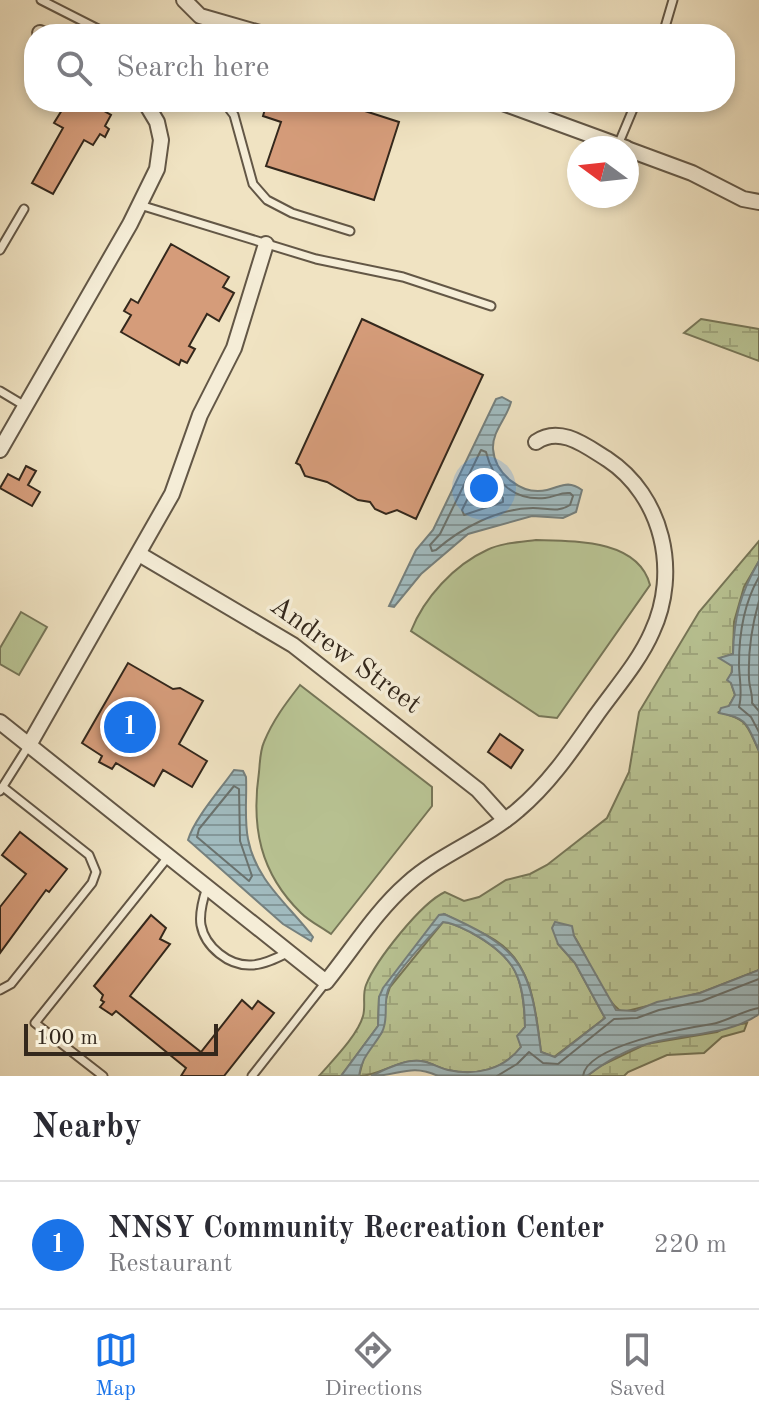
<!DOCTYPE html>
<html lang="en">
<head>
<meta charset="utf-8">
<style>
	body { margin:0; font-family:"Old Standard TT",serif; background:#f2f2f3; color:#2b2b33 }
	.compass { position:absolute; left:567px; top:136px; width:72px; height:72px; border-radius:50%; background:#fff; box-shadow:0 4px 12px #0003; rotate:285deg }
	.scale { position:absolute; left:24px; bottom:20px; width:194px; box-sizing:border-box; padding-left:8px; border:4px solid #34281c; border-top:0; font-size:22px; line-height:28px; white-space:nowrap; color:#34281c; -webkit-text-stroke:6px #f5edd7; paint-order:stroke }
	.you { position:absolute; left:484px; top:488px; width:28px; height:28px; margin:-20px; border:6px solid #fff; border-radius:50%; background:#1a73e8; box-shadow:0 0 0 12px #1a73e833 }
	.badge { display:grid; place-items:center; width:52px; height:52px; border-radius:50%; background:#1a73e8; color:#fff; font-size:26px; font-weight:700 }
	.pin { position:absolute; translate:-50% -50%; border:4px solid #fff; box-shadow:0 2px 8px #0006 }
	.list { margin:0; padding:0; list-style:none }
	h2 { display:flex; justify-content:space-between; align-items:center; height:104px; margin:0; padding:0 32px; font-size:34px }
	h2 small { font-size:26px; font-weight:400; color:#7c7c81 }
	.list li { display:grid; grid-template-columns:52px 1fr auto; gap:24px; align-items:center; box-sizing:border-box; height:128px; padding:0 32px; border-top:2px solid #e1e1e2 }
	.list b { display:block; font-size:30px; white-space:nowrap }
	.list p { margin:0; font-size:26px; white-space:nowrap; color:#7c7c81 }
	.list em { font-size:26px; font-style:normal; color:#7c7c81 }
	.icon { flex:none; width:44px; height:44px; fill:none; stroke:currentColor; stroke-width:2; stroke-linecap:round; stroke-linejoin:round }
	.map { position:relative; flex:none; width:759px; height:1076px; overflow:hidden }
	.search { position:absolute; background:#fff; box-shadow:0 4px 12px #0003; left:24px; right:24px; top:24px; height:88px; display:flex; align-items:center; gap:20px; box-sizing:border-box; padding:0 28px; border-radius:32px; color:#7c7c81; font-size:30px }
	.sheet { height:232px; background:#fff }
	nav { display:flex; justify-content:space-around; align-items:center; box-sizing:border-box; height:112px; border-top:2px solid #e1e1e2; background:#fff; font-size:22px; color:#7c7c81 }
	nav a { display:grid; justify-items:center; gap:4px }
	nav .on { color:#1a73e8 }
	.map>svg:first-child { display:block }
</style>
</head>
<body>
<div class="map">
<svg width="759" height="1076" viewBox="0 0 759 1076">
	<defs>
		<pattern id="wetland-marsh" width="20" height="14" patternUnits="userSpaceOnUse" patternTransform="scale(2)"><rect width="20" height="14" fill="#b9c494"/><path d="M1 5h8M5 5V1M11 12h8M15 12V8" fill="none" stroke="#a0a87f"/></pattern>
		<pattern id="water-rules" width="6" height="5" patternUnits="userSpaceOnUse" patternTransform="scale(2)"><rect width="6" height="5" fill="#a1bbbf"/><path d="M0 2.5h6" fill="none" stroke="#84989a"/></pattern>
	</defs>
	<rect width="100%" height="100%" fill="#f0e3c2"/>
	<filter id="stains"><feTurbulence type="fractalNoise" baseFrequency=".0025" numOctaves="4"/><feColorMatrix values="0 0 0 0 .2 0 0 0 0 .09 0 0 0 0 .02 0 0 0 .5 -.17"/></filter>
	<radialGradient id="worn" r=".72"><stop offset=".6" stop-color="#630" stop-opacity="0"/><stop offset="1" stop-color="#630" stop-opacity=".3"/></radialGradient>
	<g fill="url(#wetland-marsh)" stroke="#767658" stroke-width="2">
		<polygon points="701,319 759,329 759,361 684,333"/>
		<path d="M759 541V561L744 587 734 622 733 654 721 658 732 666 731 683 735 695 729 706 719 712C749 720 746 724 759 751V970L700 993 623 1012C606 1006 586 953 574 936L558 944 575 963 605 1018 554 1057 541 1052C536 1012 533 964 495 940 479 930 461 923 444 914L379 997 378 1026 341 1076H319C332 1061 358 1035 363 1016 366 1006 362 995 366 985 376 960 421 903 445 892L464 901 479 897 506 880 530 874 547 865 607 818 629 772 639 712 699 612Z"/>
		<path d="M443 922C454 923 462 928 472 933 516 957 524 978 525 1027L518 1036 521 1047C503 1070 476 1076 448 1070 435 1067 427 1059 412 1061 393 1063 378 1076 359 1076L364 1057 382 1032 384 1005 390 987Z"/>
		<polygon points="747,1023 744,1031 722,1037 704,1053 667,1055 628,1072 624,1076 587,1076 600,1066 646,1044 717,1032 729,1026"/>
	</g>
	<g fill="#b9c494" stroke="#767658" stroke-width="2">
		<path d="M536 540C573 541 638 539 650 585L557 718 539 716 411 631C424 598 454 565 487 550 501 543 520 542 536 540Z"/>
		<polygon points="21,612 47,627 19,675 0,664 0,648"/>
		<path d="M300 685 432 787V806L331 934C321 927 309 921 301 913 260 873 251 827 259 772 260 762 260 751 264 742 273 720 286 703 300 685Z"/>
	</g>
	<g fill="url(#water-rules)" stroke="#75807e" stroke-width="2">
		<path d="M502 397 511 402C507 418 492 431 493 449 495 474 522 496 547 490 561 487 567 479 582 490L576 512 563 518 532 516 468 534 421 574 394 607 389 606 416 550 433 530 496 399Z"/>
		<path d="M759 561V751C747 725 749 718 719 713L721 708 729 706 735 695 731 683 727 680 732 672V666L719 658 733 654C734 617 740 594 759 561Z"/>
		<path d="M234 770 243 771 246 777C247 797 244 819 248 839 256 881 289 905 313 937L311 941 283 924 188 840C194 819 220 790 234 770Z"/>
		<path d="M444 914C525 950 530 967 541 1052L555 1057 605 1018 575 963 558 944 552 928 555 922 572 926 574 936 616 1010 635 1011 657 1002 700 993 759 970V1014C729 1036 683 1033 647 1044 626 1050 604 1063 587 1076H438C410 1063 399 1076 371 1076 384 1070 399 1062 412 1061 427 1059 435 1067 448 1070 476 1076 503 1070 521 1047L517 1036 525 1027C524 978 516 957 472 933 462 928 454 923 443 922 428 938 396 972 388 990 383 1005 389 1019 382 1032 373 1048 361 1057 359 1076H341L378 1026 379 997 383 988 439 915Z"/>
	</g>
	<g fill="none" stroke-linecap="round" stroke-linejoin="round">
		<g stroke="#6a726e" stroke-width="2">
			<path d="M481 450 486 452C493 481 514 501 545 498 555 497 560 492 570 493L573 496 570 505C558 513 547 508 533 508 499 508 461 528 436 550L432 551 430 545 440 534Z"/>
			<polygon points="479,476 483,477 503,498 503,502 464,515 462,510"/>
			<path d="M759 577C744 603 739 635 739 664 739 679 743 692 739 707L751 717 759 732"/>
			<path d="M759 601C752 625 748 652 749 678 749 687 753 694 752 703L759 711"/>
			<polygon points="234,786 239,789 240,841 252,876 249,881 197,837 199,829"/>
			<polyline points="497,1076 517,1064 529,1052 543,1063 558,1064 614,1019 637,1018 659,1010 702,1001 759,979"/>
			<path d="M583 1076C587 1045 686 1028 712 1024 725 1022 747 1009 759 1008"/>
		</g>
	</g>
	<g fill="#d59c7a" stroke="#34281c" stroke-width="2">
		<polygon points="67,102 88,102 111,115 105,126 109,129 105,137 100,134 93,145 84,140 53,194 32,183 63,128 54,123"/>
		<polygon points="267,102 337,102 399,122 374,200 266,166 281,122 263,116"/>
		<polygon points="171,244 229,277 223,287 234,293 219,321 207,314 189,346 195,349 187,363 181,360 179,365 121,332 131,315 124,311 131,299 138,303"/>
		<polygon points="362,319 483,375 416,519 397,510 386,514 375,509 370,502 358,500 327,482 305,476 300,465 296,463"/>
		<polygon points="26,466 36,471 28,485 40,492 32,506 0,488 8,474 19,480"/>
		<polygon points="128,663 173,689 180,688 203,701 179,744 207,761 192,787 163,770 154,786 116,763 112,769 99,762 102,756 82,743"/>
		<polygon points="500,734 523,750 511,768 488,752"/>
		<polygon points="20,832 67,869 49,892 46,890 0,953 0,907 26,874 2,855"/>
		<polygon points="151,915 166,928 160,939 170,944 130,996 201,1052 242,1000 252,1009 258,1001 274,1013 224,1076 181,1076 186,1068 116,1011 112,1015 100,1007 104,1002 101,1000 103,995 94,986"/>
	</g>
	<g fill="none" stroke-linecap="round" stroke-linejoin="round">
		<defs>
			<g id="service">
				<polyline points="41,0 108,34"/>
				<polyline points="663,34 673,0"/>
				<polyline points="224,102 234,115 253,184 267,200 292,213 350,231"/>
				<polyline points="618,145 636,102"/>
				<polyline points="140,205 316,259 403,277 491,306"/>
				<polyline points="0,250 24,209"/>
				<polyline points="0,391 25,406"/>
				<polyline points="0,791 29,745"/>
				<path d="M207 887C203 899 199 913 201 925 205 947 229 966 251 965 263 965 277 958 287 953"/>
				<polyline points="0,990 11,984 92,883 96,872 89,855 3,787"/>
				<polyline points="103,1076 35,1023 168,857"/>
				<polyline points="252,1076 326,982"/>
			</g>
			<g id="minor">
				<polyline points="184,0 200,16 263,34"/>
				<polyline points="40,33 42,34"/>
				<polyline points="500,102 626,148"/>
				<polyline points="627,149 692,173 743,199 759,202"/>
				<polyline points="0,450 130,224 157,169 161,140 157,122 145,102"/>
				<polyline points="139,554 293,645 478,790 505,820"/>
				<path d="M0 722 326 982C352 950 376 911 407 884 440 854 485 839 518 810 549 784 572 750 595 717 614 690 639 662 652 632 680 572 663 496 607 459 586 446 560 425 536 442"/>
				<polyline points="29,745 172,494 200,415 234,348 266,244"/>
			</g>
		</defs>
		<use href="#service" stroke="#635746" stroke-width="11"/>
		<use href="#minor" stroke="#635746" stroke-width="18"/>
		<use href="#service" stroke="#f5edd7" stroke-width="7"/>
		<use href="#minor" stroke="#f5edd7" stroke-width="14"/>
	</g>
	<g text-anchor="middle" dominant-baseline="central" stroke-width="7" stroke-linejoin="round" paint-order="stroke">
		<g font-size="28" fill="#34281c" stroke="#f5edd7">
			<text transform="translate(345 656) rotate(36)">Andrew Street</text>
		</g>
	</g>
	<rect width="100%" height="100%" filter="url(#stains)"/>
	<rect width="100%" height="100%" fill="url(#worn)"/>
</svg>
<svg class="compass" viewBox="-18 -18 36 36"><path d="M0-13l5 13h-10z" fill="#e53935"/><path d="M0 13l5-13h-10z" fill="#7c7c81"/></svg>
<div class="scale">100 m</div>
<div class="you"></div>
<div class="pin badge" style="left:130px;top:727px">1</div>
<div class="search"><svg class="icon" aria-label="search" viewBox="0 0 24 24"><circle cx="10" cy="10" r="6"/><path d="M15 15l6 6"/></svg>Search here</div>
</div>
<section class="sheet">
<h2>Nearby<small></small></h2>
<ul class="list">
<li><span class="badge">1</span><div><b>NNSY Community Recreation Center</b><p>Restaurant</p></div><em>220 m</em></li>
</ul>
</section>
<nav>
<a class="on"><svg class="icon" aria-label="map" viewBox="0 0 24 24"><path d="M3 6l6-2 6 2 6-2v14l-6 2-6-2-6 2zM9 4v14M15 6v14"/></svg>Map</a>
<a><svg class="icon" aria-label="directions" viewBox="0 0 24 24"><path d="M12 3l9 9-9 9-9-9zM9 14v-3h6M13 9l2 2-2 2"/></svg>Directions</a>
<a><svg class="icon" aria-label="saved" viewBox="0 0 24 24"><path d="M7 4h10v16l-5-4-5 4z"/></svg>Saved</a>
</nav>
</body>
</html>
